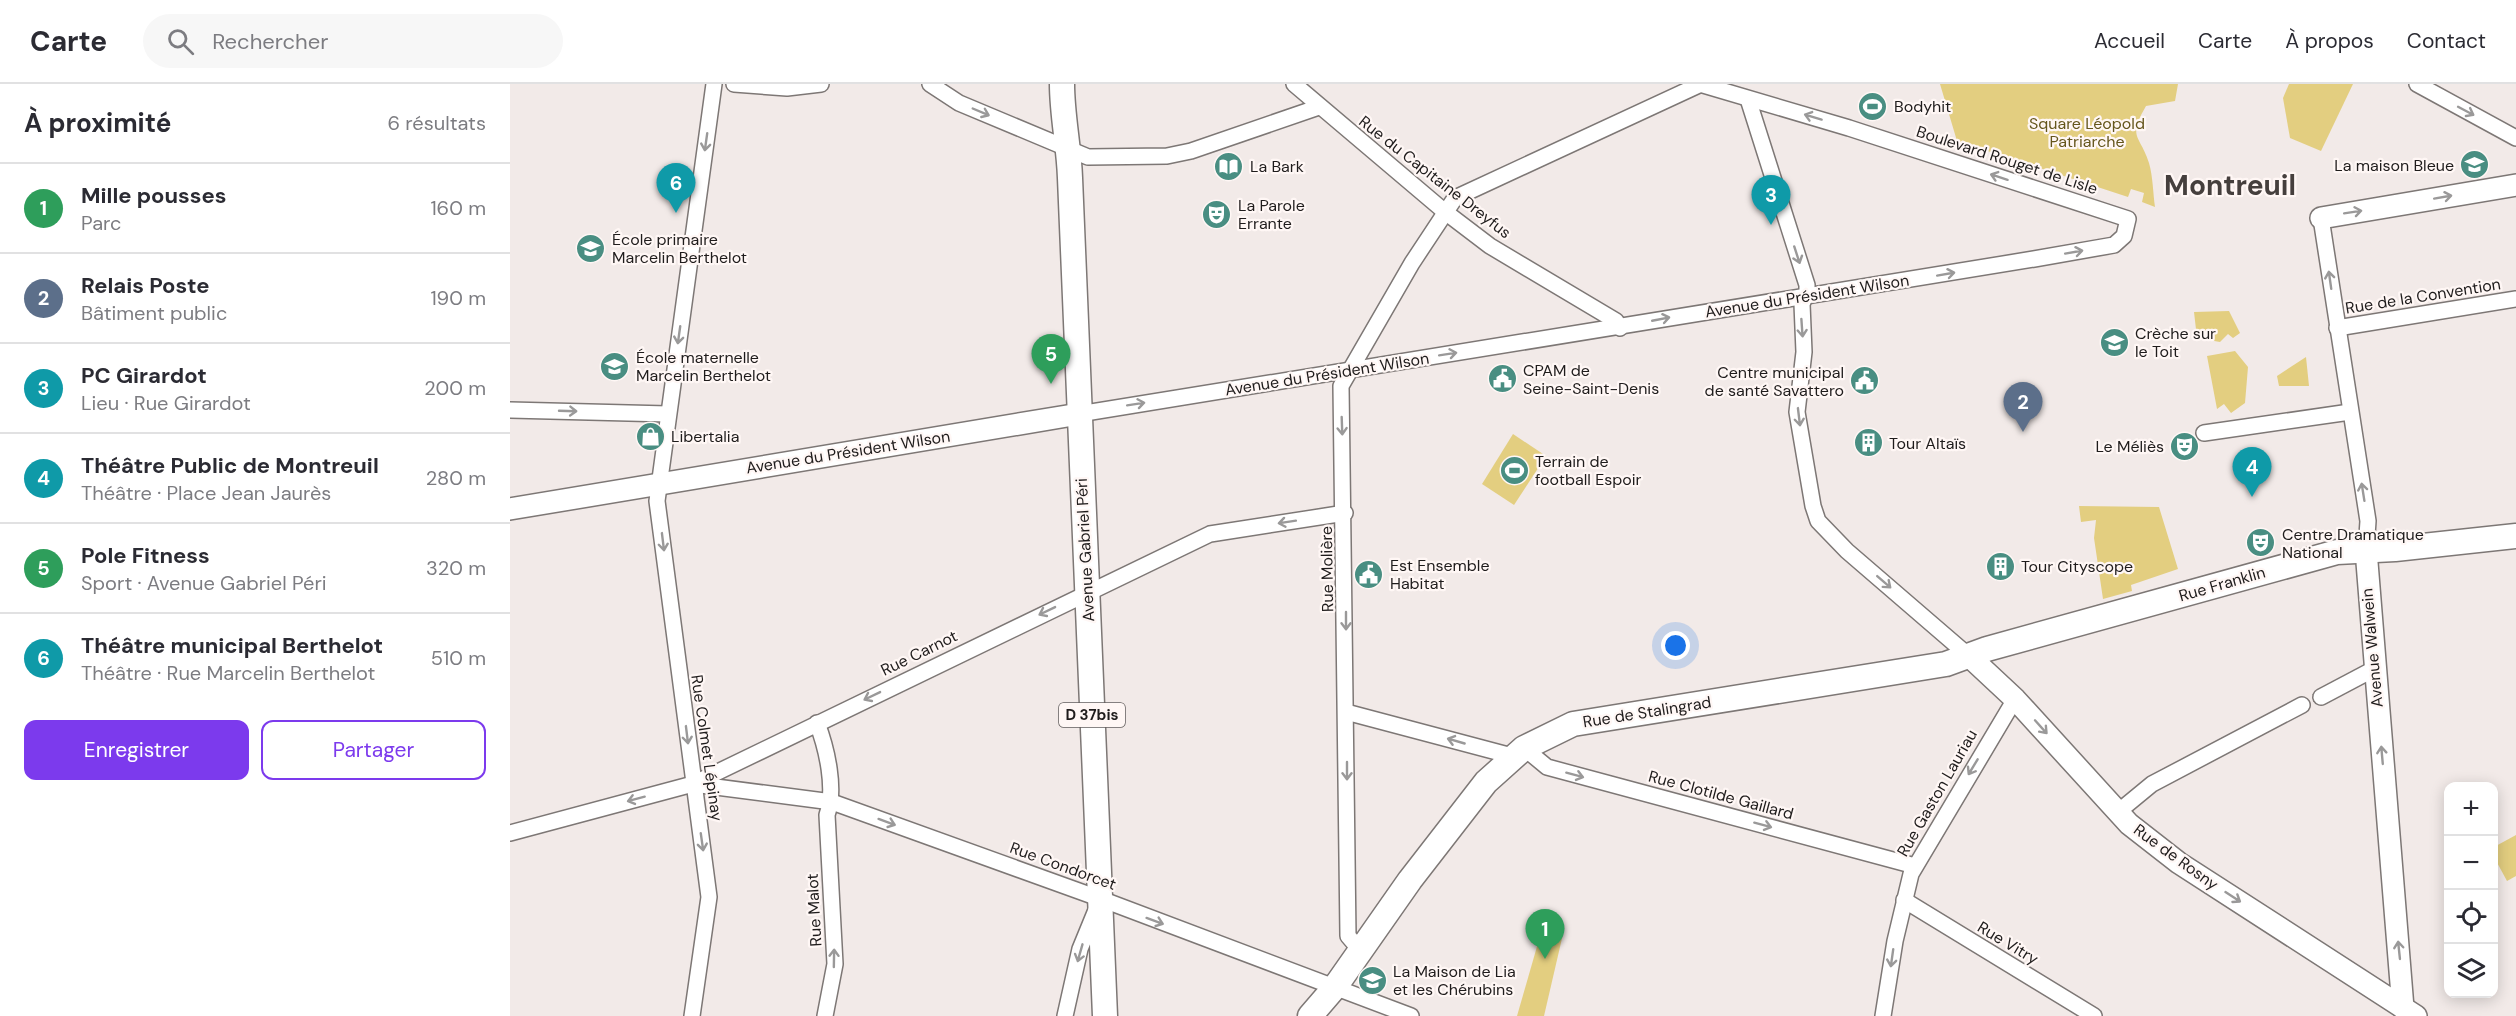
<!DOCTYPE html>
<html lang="fr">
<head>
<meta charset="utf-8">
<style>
	body { margin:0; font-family:"DM Sans",sans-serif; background:#f7f7f7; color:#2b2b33 }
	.controls { position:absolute; right:18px; bottom:18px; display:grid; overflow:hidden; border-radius:12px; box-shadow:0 3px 15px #0003 }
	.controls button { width:54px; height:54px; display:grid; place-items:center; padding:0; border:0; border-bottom:2px solid #e1e1e2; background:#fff; color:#2b2b33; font:30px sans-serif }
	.you { position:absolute; left:1166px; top:562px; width:21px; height:21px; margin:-15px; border:4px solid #fff; border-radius:50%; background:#1a73e8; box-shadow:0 0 0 9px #1a73e833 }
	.badge { display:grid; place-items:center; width:39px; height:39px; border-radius:50%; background:#7c3aed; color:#fff; font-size:20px; font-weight:700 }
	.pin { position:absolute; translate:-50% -50px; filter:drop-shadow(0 2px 3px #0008) }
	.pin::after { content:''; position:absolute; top:32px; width:21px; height:18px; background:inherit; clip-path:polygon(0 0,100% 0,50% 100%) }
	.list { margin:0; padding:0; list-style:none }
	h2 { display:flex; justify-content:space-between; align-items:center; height:78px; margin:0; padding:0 24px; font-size:26px }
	h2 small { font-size:20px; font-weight:400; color:#7c7c81 }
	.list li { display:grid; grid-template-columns:39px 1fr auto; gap:18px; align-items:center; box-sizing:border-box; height:90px; padding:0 24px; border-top:2px solid #e1e1e2 }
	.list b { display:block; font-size:22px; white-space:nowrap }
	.list p { margin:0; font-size:20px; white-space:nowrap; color:#7c7c81 }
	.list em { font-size:20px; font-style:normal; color:#7c7c81 }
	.actions { display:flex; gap:12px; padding:18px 24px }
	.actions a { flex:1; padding:14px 0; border:2px solid #7c3aed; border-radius:12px; text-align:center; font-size:21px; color:#7c3aed }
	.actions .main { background:#7c3aed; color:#fff }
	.icon { flex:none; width:33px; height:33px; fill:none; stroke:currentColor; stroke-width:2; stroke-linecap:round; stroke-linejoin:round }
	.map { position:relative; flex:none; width:2006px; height:932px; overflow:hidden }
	header { display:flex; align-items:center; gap:36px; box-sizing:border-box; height:84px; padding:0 30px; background:#fff; border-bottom:2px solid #e1e1e2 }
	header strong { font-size:28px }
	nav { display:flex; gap:33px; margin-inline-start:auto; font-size:21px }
	.search { width:420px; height:54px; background:#f7f7f7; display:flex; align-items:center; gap:15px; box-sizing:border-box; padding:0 21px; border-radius:33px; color:#7c7c81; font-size:22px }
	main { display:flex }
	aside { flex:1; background:#fff }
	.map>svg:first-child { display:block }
</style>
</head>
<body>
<header>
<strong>Carte</strong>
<div class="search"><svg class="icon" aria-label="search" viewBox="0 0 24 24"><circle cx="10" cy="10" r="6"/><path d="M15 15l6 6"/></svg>Rechercher</div>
<nav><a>Accueil</a><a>Carte</a><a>À propos</a><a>Contact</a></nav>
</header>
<main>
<aside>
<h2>À proximité<small>6 résultats</small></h2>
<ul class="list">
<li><span class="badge" style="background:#2e9e5b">1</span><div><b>Mille pousses</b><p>Parc</p></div><em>160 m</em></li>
<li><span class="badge" style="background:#5c6f8a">2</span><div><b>Relais Poste</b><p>Bâtiment public</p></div><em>190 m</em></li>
<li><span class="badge" style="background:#0f9aa8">3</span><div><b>PC Girardot</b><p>Lieu · Rue Girardot</p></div><em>200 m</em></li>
<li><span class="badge" style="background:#0f9aa8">4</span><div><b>Théâtre Public de Montreuil</b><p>Théâtre · Place Jean Jaurès</p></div><em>280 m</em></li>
<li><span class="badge" style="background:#2e9e5b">5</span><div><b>Pole Fitness</b><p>Sport · Avenue Gabriel Péri</p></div><em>320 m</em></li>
<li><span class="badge" style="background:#0f9aa8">6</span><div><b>Théâtre municipal Berthelot</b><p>Théâtre · Rue Marcelin Berthelot</p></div><em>510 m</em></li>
</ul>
<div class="actions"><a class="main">Enregistrer</a><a>Partager</a></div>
</aside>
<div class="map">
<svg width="2006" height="932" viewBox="0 0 2006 932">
	<rect width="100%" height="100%" fill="#f2eae8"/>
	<g fill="#e3ce80">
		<path d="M1430 0H1668L1665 17 1636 22C1617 55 1630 50 1639 79 1643 93 1643 109 1645 123L1632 118 1634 109 1621 105 1618 113 1447 57Z"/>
		<polygon points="1779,0 1843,0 1811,67 1780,54 1773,14"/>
		<polygon points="1719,227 1730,249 1723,254 1718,250 1710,258 1687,254 1684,228"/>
		<polygon points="1725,267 1738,283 1735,319 1721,329 1714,320 1707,325 1697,272"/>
		<polygon points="1796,273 1799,302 1769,302 1767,292"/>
		<polygon points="1003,350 1036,372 1004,421 972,400"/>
		<polygon points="1569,422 1649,423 1668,485 1621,501 1622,507 1593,515 1584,454 1586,436 1571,438"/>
		<polygon points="2006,751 2006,792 1997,797 1984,773 1984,763"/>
		<polygon points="1032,845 1053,850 1034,932 1007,932"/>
	</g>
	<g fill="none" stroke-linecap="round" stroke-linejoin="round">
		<defs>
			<g id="street">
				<polyline points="224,0 277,4 311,0"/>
				<polyline points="420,0 449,19 578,73 657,72 681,67 809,23"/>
				<polyline points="784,0 934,127 980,162 1106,237 1110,244"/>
				<polyline points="1907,0 2006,54"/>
				<polyline points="1238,15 1297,201 1297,208 1292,220 1294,268 1287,328 1303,422 1308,437 1337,467 1460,573"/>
				<polyline points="1811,134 1858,437 1856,466"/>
				<polyline points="1827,244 2006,215"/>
				<polyline points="0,326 158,330"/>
				<polyline points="569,330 1524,175 1604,161 1614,152 1618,135 1339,44 1190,0"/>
				<polyline points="1694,349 1840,328"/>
				<polyline points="1811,613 1864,585"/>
				<polyline points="836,628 1002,672"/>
				<path d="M307 639C317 665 326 705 317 731L325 880 315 932"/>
				<polyline points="1014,664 1037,683 1405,782"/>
				<polyline points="183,700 322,718 591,815 901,932"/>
				<polyline points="1608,728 1642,700 1792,621"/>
				<polyline points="0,749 183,700 700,450 835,429"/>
				<polyline points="1394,816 1584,932"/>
				<polyline points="850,866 838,852 831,302 902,179 945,114 1191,0"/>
				<polyline points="182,932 199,813 147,417 204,0"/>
				<polyline points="555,932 570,865 586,826"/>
				<polyline points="1373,932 1385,857 1401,790 1505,615"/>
			</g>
			<g id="secondary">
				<polyline points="1811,134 2006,101"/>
				<polyline points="0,425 569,330"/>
				<polyline points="1856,466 1893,924"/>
				<polyline points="1460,573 1505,615 1619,740 1669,779 1906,932"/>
			</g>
			<g id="primary">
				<path d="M552 0C552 32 559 62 560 94L595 932"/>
				<polyline points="800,932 825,903 900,796 976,698 1014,664 1063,640 1436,580 1477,565 1827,468 1885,465 2006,452"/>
			</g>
		</defs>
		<use href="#street" stroke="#7d7775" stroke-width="18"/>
		<use href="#secondary" stroke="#7d7775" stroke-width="24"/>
		<use href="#primary" stroke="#7d7775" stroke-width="27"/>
		<use href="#street" stroke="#fff" stroke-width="15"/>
		<use href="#secondary" stroke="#fff" stroke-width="21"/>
		<use href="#primary" stroke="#fff" stroke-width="24"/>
	</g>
	<defs><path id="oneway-shaft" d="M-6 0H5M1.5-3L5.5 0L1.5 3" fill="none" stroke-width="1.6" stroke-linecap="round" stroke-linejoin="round" transform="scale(1.5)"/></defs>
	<g stroke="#9a9999">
		<use href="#oneway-shaft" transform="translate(1956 27) rotate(28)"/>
		<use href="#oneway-shaft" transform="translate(471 28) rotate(23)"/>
		<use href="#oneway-shaft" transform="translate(1303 33) rotate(-163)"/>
		<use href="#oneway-shaft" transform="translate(196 58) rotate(98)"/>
		<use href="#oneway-shaft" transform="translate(1489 93) rotate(-162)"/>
		<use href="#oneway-shaft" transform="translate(1933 113) rotate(-10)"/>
		<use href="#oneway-shaft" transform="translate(1843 128) rotate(-9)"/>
		<use href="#oneway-shaft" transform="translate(1564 168) rotate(-10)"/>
		<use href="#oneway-shaft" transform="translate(1287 171) rotate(72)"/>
		<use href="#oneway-shaft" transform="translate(1436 190) rotate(-10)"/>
		<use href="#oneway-shaft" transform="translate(1820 196) rotate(-98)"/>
		<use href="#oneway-shaft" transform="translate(1151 235) rotate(-11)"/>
		<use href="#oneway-shaft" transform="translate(1292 244) rotate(86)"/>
		<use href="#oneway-shaft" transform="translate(169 251) rotate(98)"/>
		<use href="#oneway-shaft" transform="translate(938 270) rotate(-9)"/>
		<use href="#oneway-shaft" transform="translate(626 320) rotate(-9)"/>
		<use href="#oneway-shaft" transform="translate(58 327) rotate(2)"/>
		<use href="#oneway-shaft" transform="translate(1289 333) rotate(83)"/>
		<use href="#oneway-shaft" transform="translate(832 342) rotate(88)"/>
		<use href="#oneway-shaft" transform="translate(1853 408) rotate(-99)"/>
		<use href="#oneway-shaft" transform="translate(777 438) rotate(171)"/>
		<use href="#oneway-shaft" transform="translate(153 458) rotate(83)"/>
		<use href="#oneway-shaft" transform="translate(1374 498) rotate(41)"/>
		<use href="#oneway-shaft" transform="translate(537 527) rotate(154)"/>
		<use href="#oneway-shaft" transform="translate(836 537) rotate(90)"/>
		<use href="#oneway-shaft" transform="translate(362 612) rotate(154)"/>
		<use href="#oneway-shaft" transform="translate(1531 643) rotate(48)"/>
		<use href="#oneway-shaft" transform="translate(177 651) rotate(83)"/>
		<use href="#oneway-shaft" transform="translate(946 657) rotate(-164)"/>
		<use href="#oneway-shaft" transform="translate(1872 671) rotate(-95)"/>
		<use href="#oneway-shaft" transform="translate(1463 683) rotate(121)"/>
		<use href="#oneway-shaft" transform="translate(837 687) rotate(90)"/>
		<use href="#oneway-shaft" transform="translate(1065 691) rotate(15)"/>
		<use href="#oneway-shaft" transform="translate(126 715) rotate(165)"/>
		<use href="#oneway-shaft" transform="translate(377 738) rotate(20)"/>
		<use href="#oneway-shaft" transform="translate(1253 741) rotate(15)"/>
		<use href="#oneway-shaft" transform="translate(192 758) rotate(82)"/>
		<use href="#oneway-shaft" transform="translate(1723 813) rotate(33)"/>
		<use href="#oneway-shaft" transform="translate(645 837) rotate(20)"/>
		<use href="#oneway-shaft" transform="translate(1889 866) rotate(-96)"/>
		<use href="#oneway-shaft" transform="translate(570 869) rotate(106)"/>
		<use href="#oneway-shaft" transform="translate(324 874) rotate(-89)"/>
		<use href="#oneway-shaft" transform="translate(1382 874) rotate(98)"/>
	</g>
	<defs>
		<symbol id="stadium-disc" viewBox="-11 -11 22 22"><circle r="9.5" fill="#498e82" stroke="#fff7f5"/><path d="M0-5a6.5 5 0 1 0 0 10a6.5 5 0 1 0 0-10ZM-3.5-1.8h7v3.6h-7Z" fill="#fff"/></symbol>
		<symbol id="school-disc" viewBox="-11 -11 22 22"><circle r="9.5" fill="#498e82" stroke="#fff7f5"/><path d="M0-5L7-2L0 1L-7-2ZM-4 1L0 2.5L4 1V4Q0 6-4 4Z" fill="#fff"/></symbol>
		<symbol id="library-disc" viewBox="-11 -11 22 22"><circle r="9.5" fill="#498e82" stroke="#fff7f5"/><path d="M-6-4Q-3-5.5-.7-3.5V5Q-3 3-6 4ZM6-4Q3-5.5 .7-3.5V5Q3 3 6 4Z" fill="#fff"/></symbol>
		<symbol id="theatre-disc" viewBox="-11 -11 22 22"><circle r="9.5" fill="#498e82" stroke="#fff7f5"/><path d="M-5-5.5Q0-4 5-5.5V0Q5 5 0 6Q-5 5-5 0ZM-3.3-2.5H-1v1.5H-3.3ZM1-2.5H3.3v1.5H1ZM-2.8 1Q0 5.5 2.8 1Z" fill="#fff"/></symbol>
		<symbol id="civic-disc" viewBox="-11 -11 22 22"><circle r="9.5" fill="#498e82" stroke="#fff7f5"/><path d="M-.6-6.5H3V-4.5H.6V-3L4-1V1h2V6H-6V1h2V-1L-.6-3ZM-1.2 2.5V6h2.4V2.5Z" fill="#fff"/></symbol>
		<symbol id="shop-disc" viewBox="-11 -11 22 22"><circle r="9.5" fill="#498e82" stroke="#fff7f5"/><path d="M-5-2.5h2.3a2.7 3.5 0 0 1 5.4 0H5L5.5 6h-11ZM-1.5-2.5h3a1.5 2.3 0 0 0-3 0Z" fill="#fff"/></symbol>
		<symbol id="building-disc" viewBox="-11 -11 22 22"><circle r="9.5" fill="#498e82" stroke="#fff7f5"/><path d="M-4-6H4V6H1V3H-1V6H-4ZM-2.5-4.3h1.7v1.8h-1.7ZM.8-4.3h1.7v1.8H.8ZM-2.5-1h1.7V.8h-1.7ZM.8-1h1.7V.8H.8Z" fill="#fff"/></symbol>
	</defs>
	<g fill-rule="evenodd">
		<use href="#stadium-disc" x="1346" y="6" width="33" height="33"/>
		<use href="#school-disc" x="1948" y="64" width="33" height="33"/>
		<use href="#library-disc" x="702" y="66" width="33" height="33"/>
		<use href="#theatre-disc" x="690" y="114" width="33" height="33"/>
		<use href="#school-disc" x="64" y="148" width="33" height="33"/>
		<use href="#school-disc" x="1588" y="242" width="33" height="33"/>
		<use href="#school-disc" x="88" y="266" width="33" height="33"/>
		<use href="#civic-disc" x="976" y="278" width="33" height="33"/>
		<use href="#civic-disc" x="1338" y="280" width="33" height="33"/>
		<use href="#shop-disc" x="124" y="336" width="33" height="33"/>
		<use href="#building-disc" x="1342" y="342" width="33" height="33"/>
		<use href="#theatre-disc" x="1658" y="346" width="33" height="33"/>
		<use href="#stadium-disc" x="988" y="370" width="33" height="33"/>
		<use href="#theatre-disc" x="1734" y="442" width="33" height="33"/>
		<use href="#building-disc" x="1474" y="466" width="33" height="33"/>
		<use href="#civic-disc" x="842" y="474" width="33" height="33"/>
		<use href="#school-disc" x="846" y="880" width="33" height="33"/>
	</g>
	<g text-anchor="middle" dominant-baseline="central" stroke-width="4.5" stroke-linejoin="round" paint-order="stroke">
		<rect fill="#fff7f5" stroke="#625e5d" stroke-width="1.5" x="549" y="619" width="66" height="24" rx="4.5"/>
		<g font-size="15" font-weight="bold" fill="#1f1c1c">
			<text x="582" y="631">D 37bis</text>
		</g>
		<g font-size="16" fill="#1f1c1c" stroke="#fff7f5" text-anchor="start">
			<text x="1384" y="22">Bodyhit</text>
			<text x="1944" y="81" text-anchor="end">La maison Bleue</text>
			<text x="740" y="82">La Bark</text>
			<text x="728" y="121">La Parole<tspan x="728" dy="18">Errante</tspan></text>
			<text x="102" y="155">École primaire<tspan x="102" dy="18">Marcelin Berthelot</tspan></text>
			<text x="1625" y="249">Crèche sur<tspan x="1625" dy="18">le Toit</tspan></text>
			<text x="126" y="273">École maternelle<tspan x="126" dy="18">Marcelin Berthelot</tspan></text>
			<text x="1013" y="286">CPAM de<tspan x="1013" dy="18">Seine-Saint-Denis</tspan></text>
			<text x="1334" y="288" text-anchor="end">Centre municipal<tspan x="1334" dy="18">de santé Savattero</tspan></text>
			<text x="161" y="352">Libertalia</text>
			<text x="1379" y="359">Tour Altaïs</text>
			<text x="1654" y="362" text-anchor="end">Le Méliès</text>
			<text x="1025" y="377">Terrain de<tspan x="1025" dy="18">football Espoir</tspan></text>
			<text x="1772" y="450">Centre Dramatique<tspan x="1772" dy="18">National</tspan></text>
			<text x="880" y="481">Est Ensemble<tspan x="880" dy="18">Habitat</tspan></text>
			<text x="1511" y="482">Tour Cityscope</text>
			<text x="883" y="887">La Maison de Lia<tspan x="883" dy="18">et les Chérubins</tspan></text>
		</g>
		<g font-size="16" fill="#65561c" stroke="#fff7f5">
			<text x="1577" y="39">Square Léopold<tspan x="1577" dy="18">Patriarche</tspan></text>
		</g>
		<g font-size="16" fill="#1f1c1c" stroke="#fff7f5">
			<text transform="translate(1497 76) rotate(18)">Boulevard Rouget de Lisle</text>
			<text transform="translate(925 93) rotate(38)">Rue du Capitaine Dreyfus</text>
			<text transform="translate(1297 212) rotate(-9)">Avenue du Président Wilson</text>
			<text transform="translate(1913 212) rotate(-9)">Rue de la Convention</text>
			<text transform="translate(817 290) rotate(-9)">Avenue du Président Wilson</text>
			<text transform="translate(338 368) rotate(-9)">Avenue du Président Wilson</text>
			<text transform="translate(575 466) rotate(-93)">Avenue Gabriel Péri</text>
			<text transform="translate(817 485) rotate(-91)">Rue Molière</text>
			<text transform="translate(1712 500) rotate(-16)">Rue Franklin</text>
			<text transform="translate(1862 564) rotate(-95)">Avenue Walwein</text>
			<text transform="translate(409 569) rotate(-26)">Rue Carnot</text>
			<text transform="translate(1137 628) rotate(-9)">Rue de Stalingrad</text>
			<text transform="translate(197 664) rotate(82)">Rue Colmet Lépinay</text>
			<text transform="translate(1427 709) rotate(-60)">Rue Gaston Lauriau</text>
			<text transform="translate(1211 711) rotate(15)">Rue Clotilde Gaillard</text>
			<text transform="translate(1666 773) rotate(36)">Rue de Rosny</text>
			<text transform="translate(553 782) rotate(20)">Rue Condorcet</text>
			<text transform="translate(304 826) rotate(-93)">Rue Malot</text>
			<text transform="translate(1498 859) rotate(31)">Rue Vitry</text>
		</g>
		<g font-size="28" font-weight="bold" fill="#453f3d" stroke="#fff7f5">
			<text x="1720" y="101">Montreuil</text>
		</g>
	</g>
</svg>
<div class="controls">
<button>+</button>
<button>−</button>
<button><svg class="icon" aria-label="locate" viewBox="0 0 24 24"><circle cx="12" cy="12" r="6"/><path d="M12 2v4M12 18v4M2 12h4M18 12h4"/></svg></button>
<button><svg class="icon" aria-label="layers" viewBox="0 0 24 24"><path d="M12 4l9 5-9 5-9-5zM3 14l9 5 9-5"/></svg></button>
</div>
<div class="you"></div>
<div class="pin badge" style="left:1035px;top:875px;background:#2e9e5b">1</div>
<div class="pin badge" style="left:1513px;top:348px;background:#5c6f8a">2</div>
<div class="pin badge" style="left:1261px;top:141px;background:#0f9aa8">3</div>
<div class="pin badge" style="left:1742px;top:413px;background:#0f9aa8">4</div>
<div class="pin badge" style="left:541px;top:300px;background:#2e9e5b">5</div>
<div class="pin badge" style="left:166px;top:129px;background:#0f9aa8">6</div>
</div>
</main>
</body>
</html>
